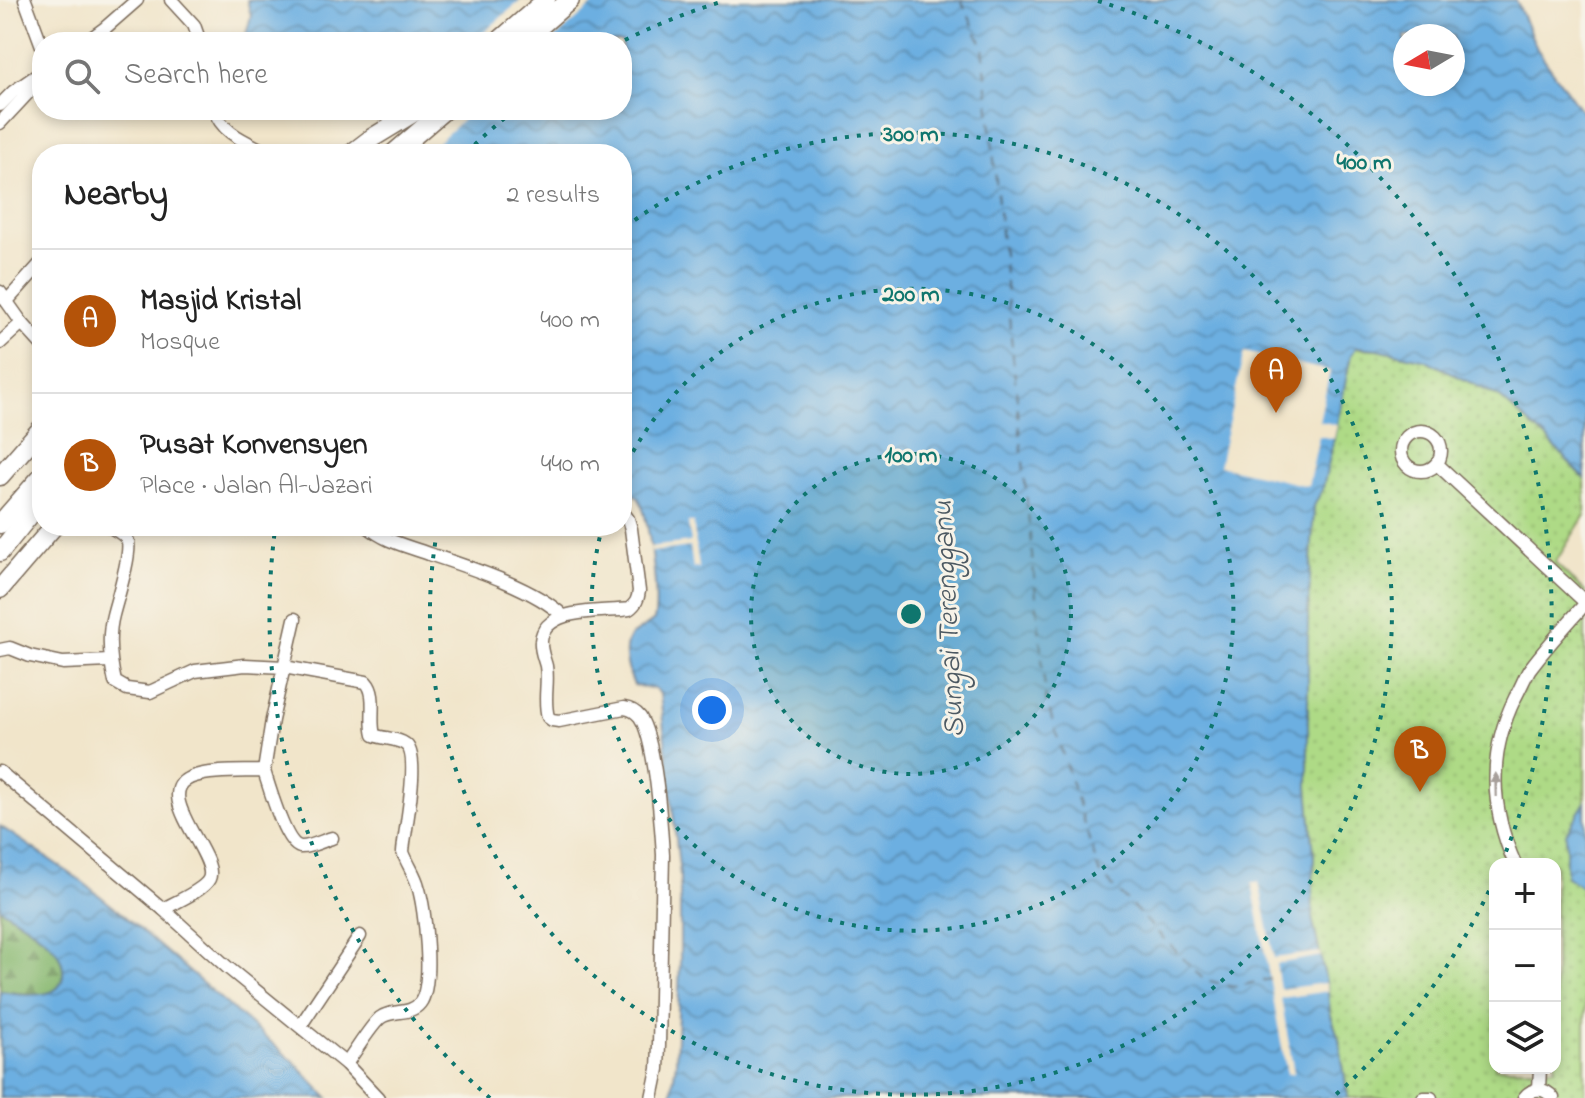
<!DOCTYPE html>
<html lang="en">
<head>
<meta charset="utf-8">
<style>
	body { margin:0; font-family:"Indie Flower",sans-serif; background:#f2f2f2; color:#222 }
	.controls { position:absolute; right:24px; bottom:24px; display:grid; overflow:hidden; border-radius:16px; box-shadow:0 4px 12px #0003 }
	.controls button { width:72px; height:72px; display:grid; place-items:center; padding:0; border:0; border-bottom:2px solid #e0e0e0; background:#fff; color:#222; font:40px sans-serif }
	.compass { position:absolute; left:1393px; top:24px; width:72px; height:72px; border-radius:50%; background:#fff; box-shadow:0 4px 12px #0003; rotate:260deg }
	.you { position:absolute; left:712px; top:710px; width:28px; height:28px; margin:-20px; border:6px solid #fff; border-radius:50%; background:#1a73e8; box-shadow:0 0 0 12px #1a73e833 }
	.badge { display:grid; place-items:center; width:52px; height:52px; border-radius:50%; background:#b45309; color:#fff; font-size:26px; font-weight:700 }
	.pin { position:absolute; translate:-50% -66px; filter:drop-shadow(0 2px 4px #0008) }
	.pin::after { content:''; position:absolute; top:42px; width:28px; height:24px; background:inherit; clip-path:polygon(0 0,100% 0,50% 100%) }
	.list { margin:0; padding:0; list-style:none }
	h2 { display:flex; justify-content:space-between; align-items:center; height:104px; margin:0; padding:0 32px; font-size:34px }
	h2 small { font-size:26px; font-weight:400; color:#767676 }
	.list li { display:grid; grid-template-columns:52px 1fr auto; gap:24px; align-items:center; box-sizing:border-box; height:144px; padding:0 32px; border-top:2px solid #e0e0e0 }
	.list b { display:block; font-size:30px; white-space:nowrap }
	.list p { margin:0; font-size:26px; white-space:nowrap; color:#767676 }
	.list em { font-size:26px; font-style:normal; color:#767676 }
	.icon { flex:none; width:44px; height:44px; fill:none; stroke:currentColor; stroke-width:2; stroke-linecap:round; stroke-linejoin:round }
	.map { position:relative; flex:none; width:1585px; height:1098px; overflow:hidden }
	.search { position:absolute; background:#fff; box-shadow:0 4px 12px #0003; left:32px; top:32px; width:600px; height:88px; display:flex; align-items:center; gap:20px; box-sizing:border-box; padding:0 28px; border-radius:32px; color:#767676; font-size:30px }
	.panel { position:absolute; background:#fff; box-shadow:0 4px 12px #0003; left:32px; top:144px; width:600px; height:392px; border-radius:32px }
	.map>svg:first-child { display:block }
</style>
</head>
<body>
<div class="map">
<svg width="1585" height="1098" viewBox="0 0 1585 1098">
	<defs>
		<pattern id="forest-firs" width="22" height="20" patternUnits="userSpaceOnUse" patternTransform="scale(2)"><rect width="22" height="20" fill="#8aba73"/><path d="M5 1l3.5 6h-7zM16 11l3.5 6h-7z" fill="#72975e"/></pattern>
		<pattern id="park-dots" width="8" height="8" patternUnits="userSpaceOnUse" patternTransform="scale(2)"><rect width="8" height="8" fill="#aeda86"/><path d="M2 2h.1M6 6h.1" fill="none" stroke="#97bb73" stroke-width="1.8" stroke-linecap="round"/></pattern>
		<pattern id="water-waves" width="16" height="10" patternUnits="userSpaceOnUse" patternTransform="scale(2)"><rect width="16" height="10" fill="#6cafe1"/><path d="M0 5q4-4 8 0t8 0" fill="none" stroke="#5a8fb6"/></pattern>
	</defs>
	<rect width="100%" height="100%" fill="#f7f3e8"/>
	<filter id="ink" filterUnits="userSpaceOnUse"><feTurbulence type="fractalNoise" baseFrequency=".0125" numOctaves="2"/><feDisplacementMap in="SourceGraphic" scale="16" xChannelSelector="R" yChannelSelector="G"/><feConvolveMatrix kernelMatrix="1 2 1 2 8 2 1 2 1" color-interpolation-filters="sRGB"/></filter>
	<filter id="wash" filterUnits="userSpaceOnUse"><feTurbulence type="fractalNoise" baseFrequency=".006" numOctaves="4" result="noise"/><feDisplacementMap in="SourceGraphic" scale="32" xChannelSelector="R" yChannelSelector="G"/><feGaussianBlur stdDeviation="1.8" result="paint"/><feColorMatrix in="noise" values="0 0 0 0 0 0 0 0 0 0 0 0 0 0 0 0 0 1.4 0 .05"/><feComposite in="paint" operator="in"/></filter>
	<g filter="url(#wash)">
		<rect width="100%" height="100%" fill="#f1e5ca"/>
		<path fill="url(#forest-firs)" stroke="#627248" stroke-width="2" d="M0 908C14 918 41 934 52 945 63 957 71 985 50 993 39 997 13 992 0 991Z"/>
		<path fill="url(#park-dots)" stroke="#748252" stroke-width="2" fill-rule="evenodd" d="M1239 342 1378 349 1426 360 1499 397 1546 438 1585 479V515L1555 563 1585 592V1098H1348L1339 1039 1330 1013 1328 991 1312 918 1314 854 1308 788V616L1314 506ZM1495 864H1555V1068H1495Z"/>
		<g fill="url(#water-waves)" stroke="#546c80" stroke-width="2" fill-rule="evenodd">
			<path d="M247 0H1516L1537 49 1585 116V479L1546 438 1499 397 1426 360 1378 349 1357 347 1351 355 1334 439 1323 488 1314 506 1308 616V788L1314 854 1312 918 1328 991 1330 1013 1339 1039 1348 1098H671L676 1062 680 962V876L660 694 655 689 634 685C628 672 620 646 632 635 639 630 647 626 654 620 660 601 649 512 637 496L622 491V154H413L367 110H622V42H244L251 16ZM1405 36H1453V84H1405Z"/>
			<polygon points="1585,802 1585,889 1566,877 1566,833"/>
			<path d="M0 826 80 880 115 908 293 1061 328 1098H0V991C19 993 63 1004 63 973 64 963 58 952 51 945 41 933 14 918 0 908Z"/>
		</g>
		<g fill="#f1e5ca">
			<polygon points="521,0 599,0 551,42 473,42"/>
			<polygon points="394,110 473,110 425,154 407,154 376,124"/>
			<polygon points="1244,352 1330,371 1319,421 1337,425 1334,439 1319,436 1308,486 1219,466"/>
			<polygon points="688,522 693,522 699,568 693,568 690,547 651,552 650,547 691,542"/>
			<polygon points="1259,882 1274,958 1320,952 1321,956 1276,964 1280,989 1326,983 1328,991 1281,998 1294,1073 1287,1074 1252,883"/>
		</g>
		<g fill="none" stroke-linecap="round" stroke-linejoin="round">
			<polyline stroke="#4c5962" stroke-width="2" stroke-dasharray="10 8" stroke-linecap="butt" points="961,0 983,46 1046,700 1099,872 1203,979 1234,987 1270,979"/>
		</g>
	</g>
	<g filter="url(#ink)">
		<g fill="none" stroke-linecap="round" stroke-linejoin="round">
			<defs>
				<g id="minor">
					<polyline points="25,0 42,46"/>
					<polyline points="171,0 194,25 200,42"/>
					<polyline points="86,42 105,28 137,0"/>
					<polyline points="0,105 13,92 39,74"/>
					<path d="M215 110C221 134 250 143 270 154"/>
					<polyline points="0,123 42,78"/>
					<polyline points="0,292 22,323 42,345"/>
					<polyline points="7,301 42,262"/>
					<polyline points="0,343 22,323"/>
					<circle cx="1421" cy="451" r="20"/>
					<polyline points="1437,464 1585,602"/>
					<path d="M622 511 628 519 631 529 639 591C638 599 636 604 629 609 604 613 544 606 541 641 540 650 544 658 546 666 549 683 543 700 548 717L552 720 559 721 624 708C631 709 635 711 640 717 656 742 661 824 663 855L659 1045 658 1069 652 1098"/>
					<path d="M109 526C115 530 126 534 128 542 131 556 117 599 113 615 107 637 110 660 115 682L127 689 150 692 195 671 245 665 284 667 272 720 264 771"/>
					<path d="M367 526C388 543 405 545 429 554 468 567 535 588 563 616"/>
					<path d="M295 619 284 667 366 682C378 695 369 718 374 735 384 739 397 738 405 744 422 754 404 832 403 852 407 864 415 874 418 886 425 908 434 985 420 1003 410 1016 391 1009 380 1018 369 1028 356 1051 346 1064"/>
					<polyline points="0,650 10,648 30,656 63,663 110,661"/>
					<polyline points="0,772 163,909 227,967 346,1064 378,1098"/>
					<path d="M1515 864C1490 807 1488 753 1515 698 1520 689 1524 679 1529 670 1546 647 1566 625 1585 604"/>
					<path d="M163 909C174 903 204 890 209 879 220 856 146 790 195 776 217 770 242 772 264 771 269 786 285 844 300 847 309 848 324 840 332 838"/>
					<polyline points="301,1025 360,936"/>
					<polyline points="1539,1089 1540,1068"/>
					<polyline points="1423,1098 1431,1098"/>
					<path d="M1524 1098C1532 1087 1545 1087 1553 1098"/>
				</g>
				<g id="highway">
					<polyline points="498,42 546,0"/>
					<polyline points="522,42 570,0"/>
					<polyline points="351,154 372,138 418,110"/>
					<polyline points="393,154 444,110"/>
					<polyline points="0,476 42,428"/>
					<polyline points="0,524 42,476"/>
					<polyline points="0,552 42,500"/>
					<polyline points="0,589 54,526"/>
				</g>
			</defs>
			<use href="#minor" stroke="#7b6b5a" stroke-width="15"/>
			<use href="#highway" stroke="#7b6b5a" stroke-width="21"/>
			<use href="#minor" stroke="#fff" stroke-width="12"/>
			<use href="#highway" stroke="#fff" stroke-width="18"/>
		</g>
		<defs><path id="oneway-solid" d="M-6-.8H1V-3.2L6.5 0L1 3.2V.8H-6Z" transform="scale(2)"/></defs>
		<use fill="#a79f9a" href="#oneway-solid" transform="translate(1496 785) rotate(-91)"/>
	</g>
	<circle cx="911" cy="614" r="160" fill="#0f766e" fill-opacity=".12"/>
	<g fill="none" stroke="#0f766e" stroke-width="4" stroke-dasharray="4 8">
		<circle cx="911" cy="614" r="160"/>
		<path d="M622 473A321 321 0 1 1 602 528"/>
		<path d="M625 227A481 481 0 1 1 438 526"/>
		<path d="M1494 880A641 641 0 0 1 1332 1098M490 1098A641 641 0 0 1 275 530M466 153A641 641 0 0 1 512 112M625 40A641 641 0 0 1 724 1M1098 1A641 641 0 0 1 1503 859"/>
	</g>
	<g text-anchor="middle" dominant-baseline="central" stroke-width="6" stroke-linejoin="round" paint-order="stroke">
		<g font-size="30" font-style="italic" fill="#4c5962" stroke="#f7f3e8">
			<text transform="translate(950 619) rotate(-93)">Sungai Terengganu</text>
		</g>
	</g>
	<circle cx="911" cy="614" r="12" fill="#0f766e" stroke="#f7f3e8" stroke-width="4"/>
	<g font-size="24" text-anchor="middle" font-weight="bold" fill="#0f766e" stroke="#f7f3e8" stroke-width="6" stroke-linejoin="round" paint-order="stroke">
		<text x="911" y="141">300 m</text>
		<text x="1364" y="169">400 m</text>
		<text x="911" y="301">200 m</text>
		<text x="911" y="462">100 m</text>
	</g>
</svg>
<div class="controls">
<button>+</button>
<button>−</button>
<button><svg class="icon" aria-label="layers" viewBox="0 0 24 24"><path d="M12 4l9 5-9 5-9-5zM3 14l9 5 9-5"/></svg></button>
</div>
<svg class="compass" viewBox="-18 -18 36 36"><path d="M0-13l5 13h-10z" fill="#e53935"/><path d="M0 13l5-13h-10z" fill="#767676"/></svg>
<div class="you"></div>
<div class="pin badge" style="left:1276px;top:413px">A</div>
<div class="pin badge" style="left:1420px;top:792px">B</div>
<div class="search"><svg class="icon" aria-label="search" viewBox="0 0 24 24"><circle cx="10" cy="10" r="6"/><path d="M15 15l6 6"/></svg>Search here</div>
<section class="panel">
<h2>Nearby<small>2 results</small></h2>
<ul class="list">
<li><span class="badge">A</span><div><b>Masjid Kristal</b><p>Mosque</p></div><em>400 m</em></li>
<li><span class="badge">B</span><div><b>Pusat Konvensyen</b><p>Place · Jalan Al-Jazari</p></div><em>440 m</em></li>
</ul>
</section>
</div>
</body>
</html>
